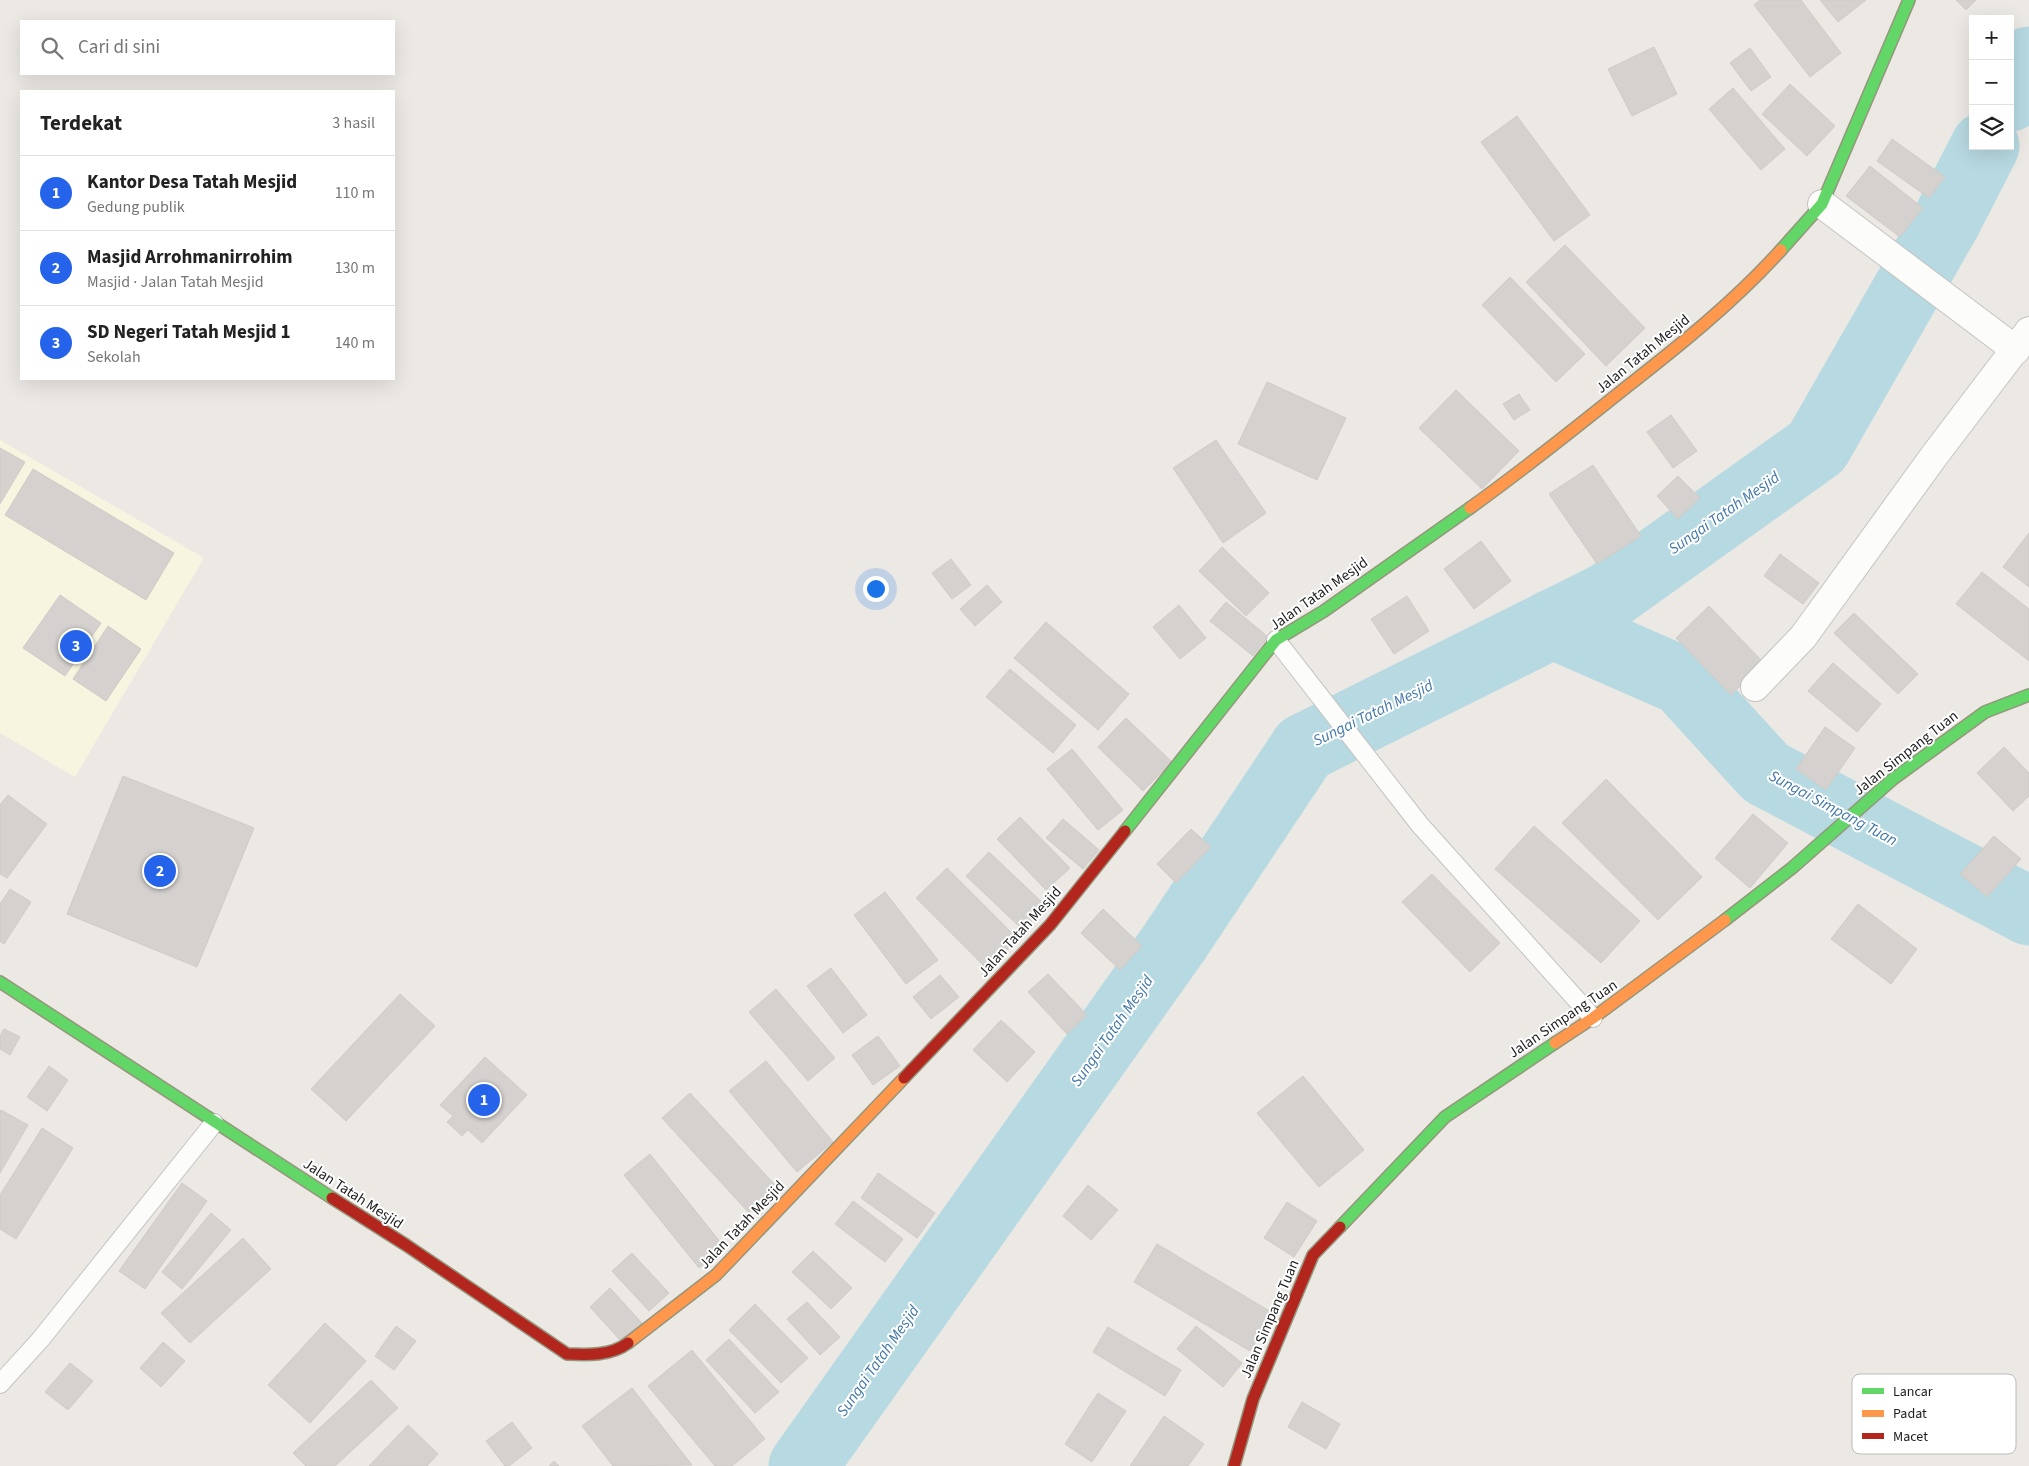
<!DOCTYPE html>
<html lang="id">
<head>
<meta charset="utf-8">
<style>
	body { margin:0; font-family:"Source Sans 3",sans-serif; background:#f2f2f2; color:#222 }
	.controls { position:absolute; right:15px; top:15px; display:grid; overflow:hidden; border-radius:0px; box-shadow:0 5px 20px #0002 }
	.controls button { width:45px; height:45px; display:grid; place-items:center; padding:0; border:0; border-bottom:1px solid #e0e0e0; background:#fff; color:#222; font:25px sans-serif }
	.you { position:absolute; left:875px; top:588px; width:18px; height:18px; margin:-12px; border:4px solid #fff; border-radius:50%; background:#1a73e8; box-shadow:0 0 0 8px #1a73e833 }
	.badge { display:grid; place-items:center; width:32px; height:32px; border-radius:50%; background:#2563eb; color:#fff; font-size:16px; font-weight:700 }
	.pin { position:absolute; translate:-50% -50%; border:2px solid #fff; box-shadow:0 1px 5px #0006 }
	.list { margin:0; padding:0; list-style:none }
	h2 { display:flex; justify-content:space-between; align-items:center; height:65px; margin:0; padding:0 20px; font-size:21px }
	h2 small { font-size:16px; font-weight:400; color:#767676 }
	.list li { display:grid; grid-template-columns:32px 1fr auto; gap:15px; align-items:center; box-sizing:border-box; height:75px; padding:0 20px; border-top:1px solid #e0e0e0 }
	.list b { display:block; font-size:19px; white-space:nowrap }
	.list p { margin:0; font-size:16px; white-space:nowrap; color:#767676 }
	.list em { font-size:16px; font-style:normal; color:#767676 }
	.icon { flex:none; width:28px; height:28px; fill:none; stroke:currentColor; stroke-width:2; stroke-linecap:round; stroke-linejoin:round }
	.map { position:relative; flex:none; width:2029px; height:1466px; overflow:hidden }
	.search { position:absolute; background:#fff; box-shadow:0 5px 20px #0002; left:20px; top:20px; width:375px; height:55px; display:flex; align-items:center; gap:12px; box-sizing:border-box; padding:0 18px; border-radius:0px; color:#767676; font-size:19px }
	.panel { position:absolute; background:#fff; box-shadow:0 5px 20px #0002; left:20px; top:90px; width:375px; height:290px; border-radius:0px }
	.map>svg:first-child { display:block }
</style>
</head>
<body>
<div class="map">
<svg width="2029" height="1466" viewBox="0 0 2029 1466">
	<rect width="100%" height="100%" fill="#ece9e5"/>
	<polygon fill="#f6f5e0" points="0,440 204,558 75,777 0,733"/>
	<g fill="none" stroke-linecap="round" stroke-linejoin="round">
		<g stroke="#b7d9e1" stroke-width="69">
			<polyline points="2010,97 2029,61"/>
			<polyline points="1552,624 1682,681 1766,773 2029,911"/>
			<polyline points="803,1466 1174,943 1304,748 1607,597 1817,447 1947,220 1985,146"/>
		</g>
	</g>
	<g fill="#d4d1ce" stroke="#cfcbc6">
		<polygon points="1760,0 1801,0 1841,53 1810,77 1754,5"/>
		<polygon points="1820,0 1866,0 1838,22"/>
		<polygon points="1956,0 1976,0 1966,10"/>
		<polygon points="1654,47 1677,94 1632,116 1608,69"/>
		<polygon points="1750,48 1771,77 1751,91 1730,63"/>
		<polygon points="1790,84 1835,126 1807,156 1762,114"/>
		<polygon points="1733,88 1785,149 1761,170 1709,109"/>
		<polygon points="1517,116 1590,215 1554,241 1481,142"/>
		<polygon points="1892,139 1945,177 1929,198 1877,161"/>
		<polygon points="1870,166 1923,208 1900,237 1846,196"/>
		<polygon points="1565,245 1645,328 1606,366 1526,282"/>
		<polygon points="1510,277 1585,354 1556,382 1482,305"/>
		<polygon points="1267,382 1346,418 1317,480 1238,444"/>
		<polygon points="1456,390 1519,451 1482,489 1419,428"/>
		<polygon points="1519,394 1530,410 1514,420 1503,404"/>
		<polygon points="1671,415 1697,451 1673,468 1647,432"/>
		<polygon points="1216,440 1266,513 1223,543 1173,468"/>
		<polygon points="0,448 25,462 0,504"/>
		<polygon points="1593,465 1641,536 1597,564 1549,494"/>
		<polygon points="33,469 174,553 146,600 5,515"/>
		<polygon points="1678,476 1700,498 1678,519 1657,496"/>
		<polygon points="2029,533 2029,587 2003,567"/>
		<polygon points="1481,541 1511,581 1474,609 1444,569"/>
		<polygon points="1222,547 1269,593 1246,616 1199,571"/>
		<polygon points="1780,554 1819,583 1803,604 1764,576"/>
		<polygon points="951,559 971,585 952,599 932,573"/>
		<polygon points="1982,572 2029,609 2029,661 1956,604"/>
		<polygon points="987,585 1002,602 975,626 960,609"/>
		<polygon points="60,595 101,623 65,676 23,648"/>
		<polygon points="1407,596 1429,631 1394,654 1371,619"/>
		<polygon points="1226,602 1268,637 1253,656 1210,621"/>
		<polygon points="1179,605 1206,638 1180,659 1153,627"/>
		<polygon points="1709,606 1764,663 1731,695 1676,638"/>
		<polygon points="1854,613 1918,674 1898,694 1834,633"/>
		<polygon points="1046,622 1129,694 1098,730 1014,658"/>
		<polygon points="108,626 141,649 106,701 73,679"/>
		<polygon points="1833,663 1881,704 1857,732 1808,691"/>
		<polygon points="1010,669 1076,725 1053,753 986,697"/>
		<polygon points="1126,718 1172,762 1143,791 1098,747"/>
		<polygon points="1825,727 1855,748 1826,790 1796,769"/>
		<polygon points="2004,747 2029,773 2029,796 2013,811 1977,773"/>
		<polygon points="1072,749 1123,810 1098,830 1047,769"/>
		<polygon points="123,776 254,828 197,967 67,914"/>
		<polygon points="1606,779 1702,877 1658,920 1562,823"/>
		<polygon points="8,795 47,824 7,878 0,874 0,805"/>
		<polygon points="1753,814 1788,843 1750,888 1715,858"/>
		<polygon points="1020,817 1070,868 1046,890 997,839"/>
		<polygon points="1063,819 1099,850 1083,869 1046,838"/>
		<polygon points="1534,826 1640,921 1601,963 1495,869"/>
		<polygon points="1191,829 1211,847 1176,883 1157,864"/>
		<polygon points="1994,836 2021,859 1987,897 1960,874"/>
		<polygon points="989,852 1046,906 1023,930 966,876"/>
		<polygon points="947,868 1018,939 987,969 916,898"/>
		<polygon points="1432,874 1500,943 1470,972 1402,902"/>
		<polygon points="10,889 31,902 4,944 0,941 0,904"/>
		<polygon points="885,892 938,960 906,984 854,915"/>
		<polygon points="1858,904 1917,949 1891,984 1831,939"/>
		<polygon points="1103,909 1142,946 1120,970 1081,933"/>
		<polygon points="831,968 867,1015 843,1033 807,986"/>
		<polygon points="1048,974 1087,1015 1067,1034 1028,992"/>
		<polygon points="940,975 959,997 931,1019 913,997"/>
		<polygon points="776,989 835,1058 808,1081 749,1012"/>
		<polygon points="400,994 435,1026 346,1121 311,1089"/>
		<polygon points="1001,1020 1035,1052 1007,1082 973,1050"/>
		<polygon points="4,1029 20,1037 10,1055 0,1049 0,1036"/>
		<polygon points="878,1036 900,1066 873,1085 852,1055"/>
		<polygon points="485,1057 527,1095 482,1143 468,1130 462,1136 447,1122 453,1116 440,1105"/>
		<polygon points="766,1061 833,1142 797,1172 729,1091"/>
		<polygon points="49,1066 68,1080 47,1111 27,1097"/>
		<polygon points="1303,1076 1364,1150 1319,1187 1257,1113"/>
		<polygon points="690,1093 777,1187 749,1213 662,1118"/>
		<polygon points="1,1110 28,1125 0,1173 0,1111"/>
		<polygon points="42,1128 73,1148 16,1239 0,1229 0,1195"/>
		<polygon points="650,1154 725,1248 699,1268 624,1175"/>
		<polygon points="878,1173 935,1213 917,1238 861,1198"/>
		<polygon points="182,1183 207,1201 145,1289 119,1271"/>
		<polygon points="1088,1185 1118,1210 1091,1240 1063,1216"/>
		<polygon points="853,1201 903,1239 885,1262 835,1224"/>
		<polygon points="1287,1202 1317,1221 1294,1257 1264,1238"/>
		<polygon points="211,1213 231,1230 182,1289 162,1272"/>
		<polygon points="243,1238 271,1269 190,1343 161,1313"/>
		<polygon points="1157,1244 1273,1313 1250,1351 1134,1282"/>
		<polygon points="813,1251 852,1288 831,1309 792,1272"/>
		<polygon points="632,1253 669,1293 649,1311 612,1271"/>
		<polygon points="610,1288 642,1323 621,1341 590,1307"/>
		<polygon points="807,1302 840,1337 820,1355 787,1319"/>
		<polygon points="755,1304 808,1358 781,1383 729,1330"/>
		<polygon points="325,1323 366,1361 310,1423 268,1385"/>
		<polygon points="396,1326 416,1341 394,1370 375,1356"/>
		<polygon points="1196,1326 1242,1363 1223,1387 1177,1349"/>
		<polygon points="1108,1327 1181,1370 1165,1396 1093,1352"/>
		<polygon points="729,1339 779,1392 755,1413 706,1360"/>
		<polygon points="163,1342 185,1361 161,1387 140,1368"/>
		<polygon points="692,1350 765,1439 732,1466 715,1466 648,1386"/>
		<polygon points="70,1363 93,1381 68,1410 45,1392"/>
		<polygon points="371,1380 398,1408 335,1466 306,1466 293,1453"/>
		<polygon points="632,1388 692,1465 613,1466 582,1426"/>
		<polygon points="1098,1393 1126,1411 1092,1462 1065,1444"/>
		<polygon points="1302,1402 1340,1424 1326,1449 1288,1427"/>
		<polygon points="1164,1416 1204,1444 1188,1466 1130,1466"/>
		<polygon points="512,1422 532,1448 509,1466 505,1466 486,1441"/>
		<polygon points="408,1425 438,1454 427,1466 369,1466"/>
		<polygon points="554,1461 559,1466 549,1466"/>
	</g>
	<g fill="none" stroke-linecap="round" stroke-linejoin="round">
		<defs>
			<g id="lane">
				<polyline points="1276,640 1420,825 1593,1018"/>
				<polyline points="0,1384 40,1340 214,1123"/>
			</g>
			<g id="street">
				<polyline points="1822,204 2016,350"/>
				<polyline points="1755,687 1803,637 1934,456 2029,331"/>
			</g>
			<g id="fast">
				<polyline points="1781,250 1822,204 1909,0"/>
				<polyline points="1125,831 1276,640 1324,611 1470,508"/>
				<polyline points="1725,920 1792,868 1893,779 1985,712 2029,695"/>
				<polyline points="0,982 332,1198"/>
				<polyline points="1340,1227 1445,1117 1555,1043"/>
			</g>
			<g id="slow">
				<path d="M1470 508C1523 470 1573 430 1624 389 1679 346 1734 302 1781 250"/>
				<polyline points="1555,1043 1593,1018 1725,920"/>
				<polyline points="628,1343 716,1275 904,1078"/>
			</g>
			<g id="jam">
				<polyline points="904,1078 1050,925 1125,831"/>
				<path d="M332 1198 406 1245 567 1354C587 1355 611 1356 628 1343"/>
				<polyline points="1234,1466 1253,1399 1313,1255 1340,1227"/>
			</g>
		</defs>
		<use href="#lane" stroke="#c4c3c1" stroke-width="20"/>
		<use href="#street" stroke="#c4c3c1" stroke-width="30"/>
		<use href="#fast" stroke="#95957c" stroke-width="14"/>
		<use href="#slow" stroke="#95957c" stroke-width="14"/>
		<use href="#jam" stroke="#95957c" stroke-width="14"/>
		<use href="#lane" stroke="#fcfcfb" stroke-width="18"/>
		<use href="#street" stroke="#fcfcfb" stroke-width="28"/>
		<use href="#fast" stroke="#63d668" stroke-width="11"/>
		<use href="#slow" stroke="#ff974d" stroke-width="11"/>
		<use href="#jam" stroke="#b3261e" stroke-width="11"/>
	</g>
	<g text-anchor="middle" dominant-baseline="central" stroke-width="4" stroke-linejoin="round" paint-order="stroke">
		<g font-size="15" fill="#1d1d1d" stroke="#fff">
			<text transform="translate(1643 354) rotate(-39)">Jalan Tatah Mesjid</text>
			<text transform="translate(1319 594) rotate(-35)">Jalan Tatah Mesjid</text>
			<text transform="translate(1906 753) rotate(-38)">Jalan Simpang Tuan</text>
			<text transform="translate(1020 932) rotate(-48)">Jalan Tatah Mesjid</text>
			<text transform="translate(1563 1019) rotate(-34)">Jalan Simpang Tuan</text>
			<text transform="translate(353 1194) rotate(33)">Jalan Tatah Mesjid</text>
			<text transform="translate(742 1225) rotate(-46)">Jalan Tatah Mesjid</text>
			<text transform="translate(1270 1319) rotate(-67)">Jalan Simpang Tuan</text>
		</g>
		<g font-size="16" font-style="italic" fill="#4278a9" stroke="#fff">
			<text transform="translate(1724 513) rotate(-35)">Sungai Tatah Mesjid</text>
			<text transform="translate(1373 713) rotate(-26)">Sungai Tatah Mesjid</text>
			<text transform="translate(1833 808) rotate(28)">Sungai Simpang Tuan</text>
			<text transform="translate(1112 1031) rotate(-55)">Sungai Tatah Mesjid</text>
			<text transform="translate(878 1361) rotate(-55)">Sungai Tatah Mesjid</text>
		</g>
	</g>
	<rect x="1852" y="1374" width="164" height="80" rx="8" fill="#fff" stroke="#bbb" stroke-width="1"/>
	<rect x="1862" y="1388" width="22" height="6" fill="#63d668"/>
	<rect x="1862" y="1410" width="22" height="7" fill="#ff974d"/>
	<rect x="1862" y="1433" width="22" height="6" fill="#b3261e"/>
	<g font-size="14" fill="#1d1d1d">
		<text x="1893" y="1396">Lancar</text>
		<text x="1893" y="1418">Padat</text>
		<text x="1893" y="1441">Macet</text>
	</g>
</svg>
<div class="controls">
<button>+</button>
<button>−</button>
<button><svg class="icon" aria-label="layers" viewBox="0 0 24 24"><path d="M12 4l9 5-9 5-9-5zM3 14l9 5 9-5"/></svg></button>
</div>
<div class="you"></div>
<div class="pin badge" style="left:484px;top:1100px">1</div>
<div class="pin badge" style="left:160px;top:871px">2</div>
<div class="pin badge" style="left:76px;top:646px">3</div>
<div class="search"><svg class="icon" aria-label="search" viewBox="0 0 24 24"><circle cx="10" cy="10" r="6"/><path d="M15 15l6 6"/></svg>Cari di sini</div>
<section class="panel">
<h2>Terdekat<small>3 hasil</small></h2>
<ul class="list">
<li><span class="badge">1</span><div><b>Kantor Desa Tatah Mesjid</b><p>Gedung publik</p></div><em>110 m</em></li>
<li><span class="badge">2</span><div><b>Masjid Arrohmanirrohim</b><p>Masjid · Jalan Tatah Mesjid</p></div><em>130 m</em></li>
<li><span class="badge">3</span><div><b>SD Negeri Tatah Mesjid 1</b><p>Sekolah</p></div><em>140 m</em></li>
</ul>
</section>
</div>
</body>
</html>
